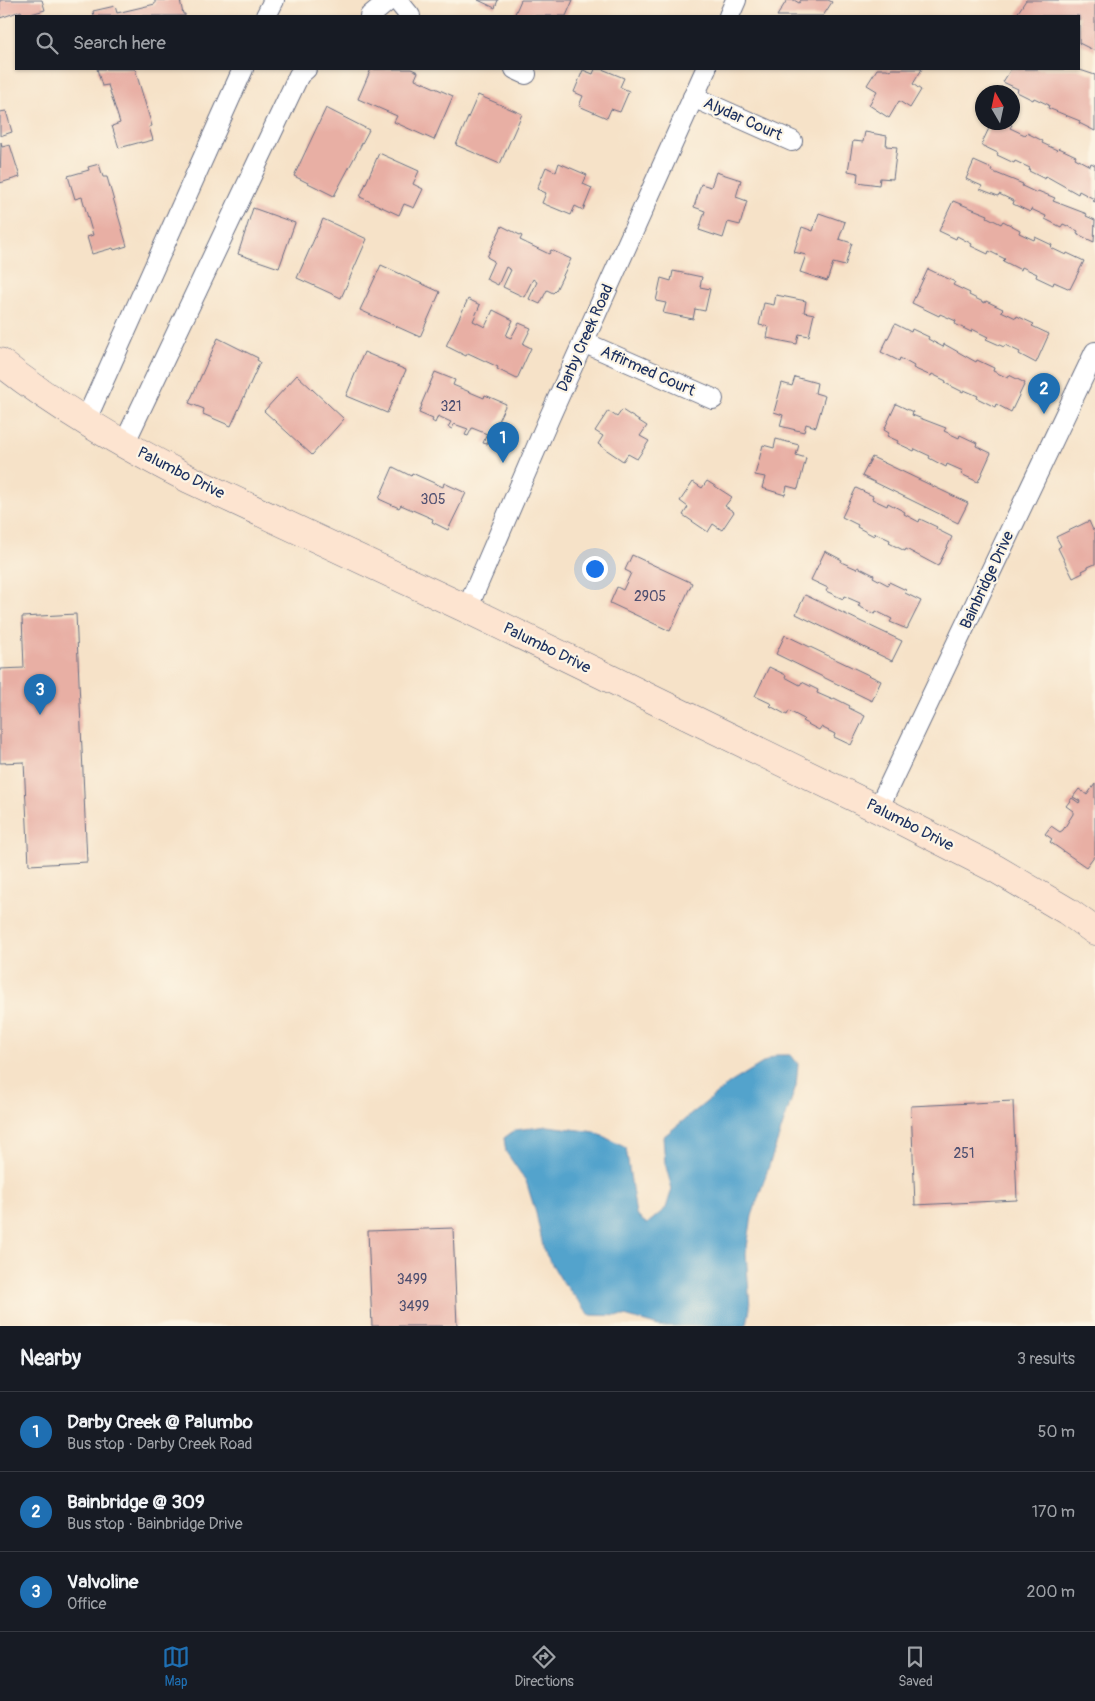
<!DOCTYPE html>
<html lang="en">
<head>
<meta charset="utf-8">
<style>
	body { margin:0; font-family:Pangolin,sans-serif; background:#20242c; color:#f1f3f6 }
	.compass { position:absolute; left:975px; top:85px; width:45px; height:45px; border-radius:50%; background:#171b24; box-shadow:0 1px 4px #0004; rotate:351deg }
	.you { position:absolute; left:594px; top:568px; width:18px; height:18px; margin:-12px; border:4px solid #fff; border-radius:50%; background:#1a73e8; box-shadow:0 0 0 8px #1a73e833 }
	.badge { display:grid; place-items:center; width:32px; height:32px; border-radius:50%; background:#1f6fb2; color:#fff; font-size:16px; font-weight:700 }
	.pin { position:absolute; translate:-50% -41px; filter:drop-shadow(0 1px 2px #0008) }
	.pin::after { content:''; position:absolute; top:26px; width:18px; height:15px; background:inherit; clip-path:polygon(0 0,100% 0,50% 100%) }
	.list { margin:0; padding:0; list-style:none }
	h2 { display:flex; justify-content:space-between; align-items:center; height:65px; margin:0; padding:0 20px; font-size:21px }
	h2 small { font-size:16px; font-weight:400; color:#9ea1a6 }
	.list li { display:grid; grid-template-columns:32px 1fr auto; gap:15px; align-items:center; box-sizing:border-box; height:80px; padding:0 20px; border-top:1px solid #363941 }
	.list b { display:block; font-size:19px; white-space:nowrap }
	.list p { margin:0; font-size:16px; white-space:nowrap; color:#9ea1a6 }
	.list em { font-size:16px; font-style:normal; color:#9ea1a6 }
	.icon { flex:none; width:28px; height:28px; fill:none; stroke:currentColor; stroke-width:2; stroke-linecap:round; stroke-linejoin:round }
	.map { position:relative; flex:none; width:1095px; height:1326px; overflow:hidden }
	.search { position:absolute; background:#171b24; box-shadow:0 1px 4px #0004; left:15px; right:15px; top:15px; height:55px; display:flex; align-items:center; gap:12px; box-sizing:border-box; padding:0 18px; border-radius:0px; color:#9ea1a6; font-size:19px }
	.sheet { height:305px; background:#171b24 }
	nav { display:flex; justify-content:space-around; align-items:center; box-sizing:border-box; height:70px; border-top:1px solid #363941; background:#171b24; font-size:14px; color:#9ea1a6 }
	nav a { display:grid; justify-items:center; gap:2px }
	nav .on { color:#1f6fb2 }
	.map>svg:first-child { display:block }
</style>
</head>
<body>
<div class="map">
<svg width="1095" height="1326" viewBox="0 0 1095 1326">
	<rect width="100%" height="100%" fill="#fcf5e5"/>
	<filter id="ink" filterUnits="userSpaceOnUse"><feTurbulence type="fractalNoise" baseFrequency=".02" numOctaves="2"/><feDisplacementMap in="SourceGraphic" scale="10" xChannelSelector="R" yChannelSelector="G"/><feConvolveMatrix kernelMatrix="1 2 1 2 8 2 1 2 1" color-interpolation-filters="sRGB"/></filter>
	<filter id="wash" filterUnits="userSpaceOnUse"><feTurbulence type="fractalNoise" baseFrequency=".0096" numOctaves="4" result="noise"/><feDisplacementMap in="SourceGraphic" scale="20" xChannelSelector="R" yChannelSelector="G"/><feGaussianBlur stdDeviation="1.12" result="paint"/><feColorMatrix in="noise" values="0 0 0 0 0 0 0 0 0 0 0 0 0 0 0 0 0 1.4 0 .05"/><feComposite in="paint" operator="in"/></filter>
	<g filter="url(#wash)">
		<rect width="100%" height="100%" fill="#f6e2c8"/>
		<polygon fill="#52a3cc" stroke="#366995" points="776,1055 791,1055 798,1064 796,1086 752,1216 746,1253 750,1308 747,1324 745,1326 659,1326 625,1316 590,1315 562,1281 544,1251 536,1213 526,1181 506,1152 504,1138 515,1130 548,1126 595,1132 626,1148 636,1215 647,1224 666,1208 672,1189 665,1163 663,1137 730,1083"/>
		<g id="blocks">
			<g fill="#e8afa4">
				<polygon points="0,0 42,0 45,10 24,16 23,16 21,11 0,18"/>
				<polygon points="155,0 180,0 183,14 185,14 185,16 94,16 93,11 115,6 117,13 155,4"/>
				<polygon points="478,0 498,0 495,8"/>
				<polygon points="521,0 573,0 566,16 514,16"/>
				<polygon points="787,0 794,0 799,3 801,0 828,0 832,2 823,16 777,16"/>
				<polygon points="1026,0 1095,0 1095,51 1079,43 1079,16 1021,16 1017,14"/>
				<polygon points="97,69 135,69 152,126 149,127 153,140 141,143 141,142 119,148 112,126 120,123 108,85 102,86"/>
				<polygon points="371,69 411,69 418,72 415,79 453,96 434,140 394,122 397,116 358,99"/>
				<polygon points="595,69 602,69 624,78 620,87 629,91 620,112 611,109 607,118 579,106 583,96 574,92 583,70 593,74"/>
				<polygon points="877,69 887,69 890,71 891,69 922,69 913,84 921,90 910,108 899,101 889,118 869,105 877,91 867,85"/>
				<polygon points="1011,69 1077,69 1095,75 1095,131 1079,123 1080,121 1048,108 1049,105 1034,98 1033,100 1017,92 1018,89 1003,82"/>
				<polygon points="478,95 522,114 500,164 456,145"/>
				<polygon points="326,108 369,130 334,196 294,176"/>
				<polygon points="6,111 12,132 0,136 0,112"/>
				<polygon points="992,122 1006,122 1012,125 1010,128 1025,135 1027,133 1043,141 1042,143 1057,150 1059,148 1076,156 1075,158 1090,166 1091,163 1095,165 1095,202 1093,201 1094,199 1079,191 1078,194 1046,176 1045,179 1029,171 1030,168 1015,161 1014,163 997,155 998,153 981,145"/>
				<polygon points="865,132 887,136 886,146 897,147 893,179 880,178 879,185 857,182 858,173 848,171 853,141 863,142"/>
				<polygon points="1,142 2,147 10,145 20,177 0,183"/>
				<polygon points="379,153 419,171 413,184 423,189 414,208 404,204 399,215 360,197"/>
				<polygon points="974,161 992,169 991,171 1023,184 1022,186 1037,193 1038,191 1055,198 1053,201 1087,214 1086,216 1095,220 1094,242 1077,234 1078,231 1063,224 1061,227 1045,219 1046,216 1031,209 1030,212 1013,204 1014,201 999,194 998,196 980,189 982,186 966,179"/>
				<polygon points="559,163 587,175 583,184 592,188 583,210 575,206 571,215 542,203 546,193 537,189 546,167 556,172"/>
				<polygon points="99,164 103,177 107,177 127,246 114,250 113,248 92,254 87,237 93,235 82,197 75,199 68,176 89,170 88,167"/>
				<polygon points="716,172 741,180 736,197 747,201 740,225 728,222 723,238 699,230 705,211 694,207 701,184 711,187"/>
				<polygon points="953,201 988,215 987,217 1001,224 1003,221 1020,230 1019,233 1034,240 1035,237 1052,245 1051,248 1066,255 1067,253 1084,261 1070,289 1054,282 1053,285 1036,277 1037,274 1022,267 1021,270 1003,261 1005,259 989,251 988,254 971,246 972,244 957,236 956,239 939,231"/>
				<polygon points="253,208 295,223 279,268 238,254"/>
				<polygon points="819,213 845,222 839,239 852,243 845,266 833,263 827,281 800,272 806,255 794,252 802,227 813,231"/>
				<polygon points="323,219 367,239 341,298 297,278"/>
				<polygon points="502,226 522,236 520,240 549,254 551,250 571,259 556,290 553,293 547,290 540,304 529,299 537,282 533,279 524,297 503,287 511,270 506,267 498,285 486,279 494,261 487,257"/>
				<polygon points="381,265 440,292 420,337 360,310"/>
				<polygon points="928,269 955,282 953,285 970,293 969,295 985,303 986,301 1003,309 1001,311 1016,318 1017,316 1034,324 1032,326 1049,334 1036,363 1019,354 1020,352 1005,345 1004,347 986,339 988,337 972,329 971,332 955,324 956,321 940,314 939,316 912,303"/>
				<polygon points="673,271 702,277 700,287 710,289 705,311 695,309 693,319 663,313 666,303 656,301 661,278 671,281"/>
				<polygon points="776,295 806,301 804,312 814,314 809,336 799,334 797,344 767,338 769,327 759,325 764,303 774,305"/>
				<polygon points="468,299 480,305 473,321 485,327 493,310 513,320 506,336 511,338 519,323 531,328 523,344 531,348 517,379 497,369 498,367 468,353 466,356 446,346"/>
				<polygon points="895,324 911,332 912,329 929,337 928,339 943,347 944,344 976,362 977,360 994,368 993,371 1008,378 1009,375 1025,383 1011,412 996,404 995,407 977,398 978,396 964,390 963,392 945,383 946,381 932,374 931,376 913,368 914,366 900,358 899,361 881,352"/>
				<polygon points="218,338 258,358 257,360 260,362 231,426 203,414 204,409 189,403"/>
				<polygon points="364,352 406,370 387,413 346,396"/>
				<polygon points="435,372 455,380 453,385 484,398 485,395 506,404 487,444 483,443 487,434 472,428 468,436 465,435 468,429 454,424 452,429 448,427 451,422 438,416 435,423 432,421 433,419 419,413 422,405 421,405"/>
				<polygon points="297,375 344,419 312,455 264,411"/>
				<polygon points="795,377 817,383 815,393 825,396 816,427 806,424 804,432 780,426 783,415 774,412 782,383 792,386"/>
				<polygon points="896,404 913,412 912,415 946,428 944,431 959,438 960,435 977,443 976,446 991,453 978,482 961,474 963,471 947,464 946,467 929,458 930,456 915,449 914,451 897,443 898,441 887,436 889,433 884,430"/>
				<polygon points="622,410 647,426 640,436 649,441 637,459 628,454 623,461 598,444 603,436 595,431 608,411 617,417"/>
				<polygon points="776,439 799,445 796,455 806,458 798,489 787,486 785,495 762,488 765,477 755,475 763,445 774,448"/>
				<polygon points="872,457 968,503 958,523 862,476"/>
				<polygon points="393,467 411,476 412,473 443,487 444,483 466,493 448,530 432,522 433,519 401,505 399,508 379,499"/>
				<polygon points="707,481 732,497 725,506 734,512 722,530 713,524 708,532 683,515 688,507 680,501 693,482 702,488"/>
				<polygon points="856,488 873,496 872,499 887,506 888,503 905,512 904,514 919,522 920,519 937,527 936,529 952,537 938,566 906,549 905,551 889,543 890,540 875,533 874,536 857,527 858,525 842,517"/>
				<polygon points="1089,521 1093,530 1095,529 1095,564 1088,567 1088,568 1082,571 1083,573 1073,578 1058,548 1061,546 1056,537"/>
				<polygon points="825,551 842,560 841,562 857,569 858,567 874,575 873,577 888,585 889,582 906,590 905,593 921,601 907,629 890,622 892,619 876,611 875,614 858,606 860,603 844,596 843,599 826,591 828,588 811,580"/>
				<polygon points="632,555 692,583 670,631 610,603 617,587 623,590 631,573 625,570"/>
				<polygon points="805,595 902,641 892,661 796,614"/>
				<polygon points="76,614 87,862 29,865 24,762 0,763 0,669 24,668 22,617"/>
				<polygon points="785,635 881,681 872,701 776,654"/>
				<polygon points="769,667 786,675 785,677 800,685 802,682 818,690 817,693 833,700 834,698 850,706 849,708 865,716 851,745 834,737 835,734 821,727 819,730 802,721 804,719 789,711 787,715 770,706 772,704 755,696"/>
				<polygon points="1095,784 1095,855 1086,867 1050,842 1052,839 1045,834 1051,826 1060,832 1063,830 1073,814 1073,811 1066,806 1072,798 1079,803 1080,801 1073,797 1079,789 1087,795"/>
				<polygon points="1013,1101 1017,1200 915,1205 911,1106"/>
				<polygon points="453,1228 457,1326 372,1326 368,1231"/>
			</g>
		</g>
	</g>
	<g filter="url(#ink)">
		<use href="#blocks" fill-opacity="0" stroke="#686e83" stroke-width="1"/>
		<g fill="none" stroke-linecap="round" stroke-linejoin="round">
			<defs>
				<g id="street">
					<polyline points="397,0 410,16"/>
					<polyline points="266,16 274,0"/>
					<polyline points="370,16 389,0"/>
					<polyline points="729,16 736,0"/>
					<polyline points="515,69 526,74"/>
					<polyline points="693,97 792,141"/>
					<polyline points="583,342 713,399"/>
					<polyline points="85,422 243,69"/>
					<polyline points="124,444 299,75 306,69"/>
					<polyline points="467,609 550,416 706,69"/>
					<polyline points="878,809 1095,352"/>
				</g>
				<path id="secondary" d="M0 362C58 408 123 445 189 479L467 609 878 809 996 869 1067 911 1095 931"/>
			</defs>
			<use href="#street" stroke="#686e83" stroke-width="22"/>
			<use href="#secondary" stroke="#686e83" stroke-width="29"/>
			<use href="#street" stroke="#fff" stroke-width="20"/>
			<use href="#secondary" stroke="#fde4d0" stroke-width="28"/>
		</g>
	</g>
	<g text-anchor="middle" dominant-baseline="central" stroke-width="4.5" stroke-linejoin="round" paint-order="stroke">
		<g font-size="14" fill="#4e4f70">
			<text x="451" y="406">321</text>
			<text x="433" y="499">305</text>
			<text x="650" y="596">2905</text>
			<text x="964" y="1153">251</text>
			<text x="412" y="1279">3499</text>
			<text x="414" y="1306">3499</text>
		</g>
		<g font-size="16" fill="#1b2f5e" stroke="#fcf5e5">
			<text transform="translate(743 119) rotate(24)">Alydar Court</text>
			<text transform="translate(585 338) rotate(-66)">Darby Creek Road</text>
			<text transform="translate(648 371) rotate(24)">Affirmed Court</text>
			<text transform="translate(181 473) rotate(27)">Palumbo Drive</text>
			<text transform="translate(987 580) rotate(-65)">Bainbridge Drive</text>
			<text transform="translate(547 648) rotate(26)">Palumbo Drive</text>
			<text transform="translate(910 825) rotate(27)">Palumbo Drive</text>
		</g>
	</g>
</svg>
<svg class="compass" viewBox="-18 -18 36 36"><path d="M0-13l5 13h-10z" fill="#e53935"/><path d="M0 13l5-13h-10z" fill="#9ea1a6"/></svg>
<div class="you"></div>
<div class="pin badge" style="left:503px;top:463px">1</div>
<div class="pin badge" style="left:1044px;top:414px">2</div>
<div class="pin badge" style="left:40px;top:715px">3</div>
<div class="search"><svg class="icon" aria-label="search" viewBox="0 0 24 24"><circle cx="10" cy="10" r="6"/><path d="M15 15l6 6"/></svg>Search here</div>
</div>
<section class="sheet">
<h2>Nearby<small>3 results</small></h2>
<ul class="list">
<li><span class="badge">1</span><div><b>Darby Creek @ Palumbo</b><p>Bus stop · Darby Creek Road</p></div><em>50 m</em></li>
<li><span class="badge">2</span><div><b>Bainbridge @ 309</b><p>Bus stop · Bainbridge Drive</p></div><em>170 m</em></li>
<li><span class="badge">3</span><div><b>Valvoline</b><p>Office</p></div><em>200 m</em></li>
</ul>
</section>
<nav>
<a class="on"><svg class="icon" aria-label="map" viewBox="0 0 24 24"><path d="M3 6l6-2 6 2 6-2v14l-6 2-6-2-6 2zM9 4v14M15 6v14"/></svg>Map</a>
<a><svg class="icon" aria-label="directions" viewBox="0 0 24 24"><path d="M12 3l9 9-9 9-9-9zM9 14v-3h6M13 9l2 2-2 2"/></svg>Directions</a>
<a><svg class="icon" aria-label="saved" viewBox="0 0 24 24"><path d="M7 4h10v16l-5-4-5 4z"/></svg>Saved</a>
</nav>
</body>
</html>
